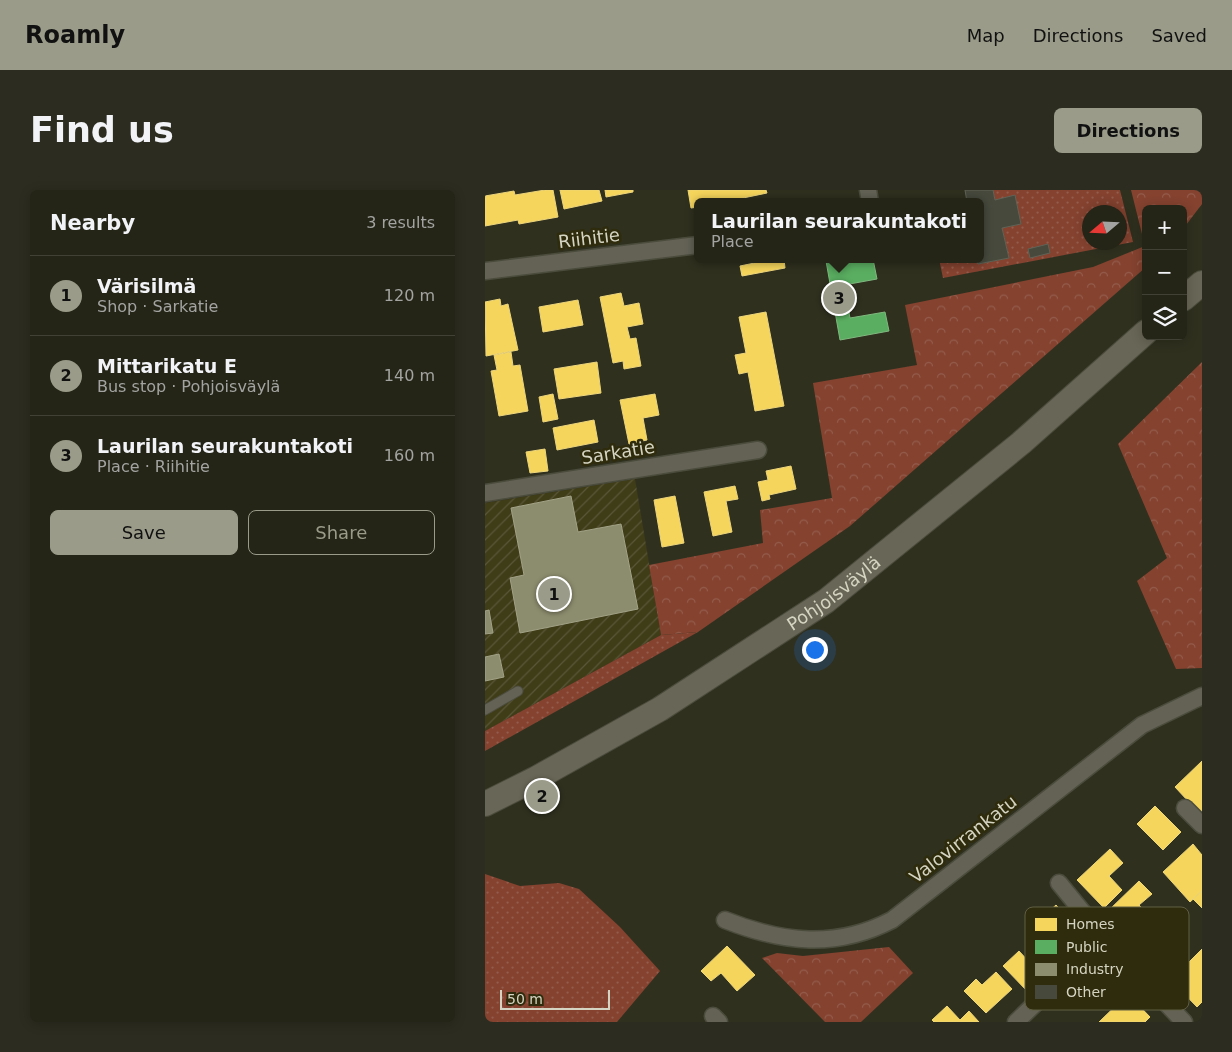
<!DOCTYPE html>
<html lang="en">
<head>
<meta charset="utf-8">
<style>
	body { margin:0; font-family:"DejaVu Sans",sans-serif; background:#2c2c20; color:#f1f3f6 }
	.controls { position:absolute; right:15px; top:15px; display:grid; overflow:hidden; border-radius:8px; box-shadow:0 2px 12px #0003 }
	.controls button { width:45px; height:45px; display:grid; place-items:center; padding:0; border:0; border-bottom:1px solid #414136; background:#242417; color:#f1f3f6; font:25px sans-serif }
	.compass { position:absolute; left:597px; top:15px; width:45px; height:45px; border-radius:50%; background:#242417; box-shadow:0 2px 12px #0003; rotate:251deg }
	.scale { position:absolute; left:15px; bottom:12px; width:110px; box-sizing:border-box; padding-left:5px; border:2px solid #d5d4c2; border-top:0; font-size:14px; line-height:18px; white-space:nowrap; color:#d5d4c2; -webkit-text-stroke:4px #2e2c0c; paint-order:stroke }
	.you { position:absolute; left:329px; top:459px; width:18px; height:18px; margin:-12px; border:4px solid #fff; border-radius:50%; background:#1a73e8; box-shadow:0 0 0 8px #1a73e833 }
	.badge { display:grid; place-items:center; width:32px; height:32px; border-radius:50%; background:#9b9b89; color:#111; font-size:16px; font-weight:700 }
	.pin { position:absolute; translate:-50% -50%; border:2px solid #fff; box-shadow:0 1px 5px #0006 }
	.popup { position:absolute; left:209px; top:8px; width:290px; height:65px; box-sizing:border-box; display:grid; place-content:center; border-radius:8px; background:#242417; filter:drop-shadow(0 1px 4px #0005); font-size:16px; white-space:nowrap; color:#a3a4a1 }
	.popup b { font-size:19px; color:#f1f3f6 }
	.popup::after { content:''; position:absolute; left:50%; top:100%; margin-left:-10px; border:10px solid transparent; border-top-color:#242417 }
	.list { margin:0; padding:0; list-style:none }
	h2 { display:flex; justify-content:space-between; align-items:center; height:65px; margin:0; padding:0 20px; font-size:21px }
	h2 small { font-size:16px; font-weight:400; color:#a3a4a1 }
	.list li { display:grid; grid-template-columns:32px 1fr auto; gap:15px; align-items:center; box-sizing:border-box; height:80px; padding:0 20px; border-top:1px solid #414136 }
	.list b { display:block; font-size:19px; white-space:nowrap }
	.list p { margin:0; font-size:16px; white-space:nowrap; color:#a3a4a1 }
	.list em { font-size:16px; font-style:normal; color:#a3a4a1 }
	.actions { display:flex; gap:10px; padding:15px 20px }
	.actions a { flex:1; padding:11px 0; border:1px solid #9b9b89; border-radius:8px; text-align:center; font-size:18px; color:#9b9b89 }
	.actions .main { background:#9b9b89; color:#111 }
	.icon { flex:none; width:28px; height:28px; fill:none; stroke:currentColor; stroke-width:2; stroke-linecap:round; stroke-linejoin:round }
	.map { position:relative; flex:none; width:717px; height:832px; overflow:hidden; border-radius:8px }
	header { display:flex; align-items:center; gap:30px; box-sizing:border-box; height:70px; padding:0 25px; background:#9b9b89; color:#111 }
	header strong { font-size:24px }
	nav { display:flex; gap:28px; margin-inline-start:auto; font-size:18px }
	.intro { display:flex; align-items:center; justify-content:space-between; box-sizing:border-box; height:120px; padding:0 30px }
	h1 { margin:0; font-size:35px }
	.button { padding:12px 22px; border-radius:8px; background:#9b9b89; color:#111; font-size:18px; font-weight:700 }
	main { display:flex; gap:30px; padding:0 30px }
	aside { flex:1; background:#242417; border-radius:8px; box-shadow:0 2px 12px #0003 }
	.map>svg:first-child { display:block }
</style>
</head>
<body>
<header>
<strong>Roamly</strong>
<nav><a>Map</a><a>Directions</a><a>Saved</a></nav>
</header>
<div class="intro"><h1>Find us</h1><a class="button">Directions</a></div>
<main>
<aside>
<h2>Nearby<small>3 results</small></h2>
<ul class="list">
<li><span class="badge">1</span><div><b>Värisilmä</b><p>Shop · Sarkatie</p></div><em>120 m</em></li>
<li><span class="badge">2</span><div><b>Mittarikatu E</b><p>Bus stop · Pohjoisväylä</p></div><em>140 m</em></li>
<li><span class="badge">3</span><div><b>Laurilan seurakuntakoti</b><p>Place · Riihitie</p></div><em>160 m</em></li>
</ul>
<div class="actions"><a class="main">Save</a><a>Share</a></div>
</aside>
<div class="map">
<svg width="717" height="832" viewBox="0 0 717 832">
	<defs>
		<pattern id="industrial-furrows" width="10" height="10" patternUnits="userSpaceOnUse" patternTransform="scale(1.25)"><rect width="10" height="10" fill="#3f3c18"/><path d="M-1 1l2-2M0 10L10 0M9 11l2-2" fill="none" stroke="#5a5738"/></pattern>
		<pattern id="grass-dots" width="8" height="8" patternUnits="userSpaceOnUse" patternTransform="scale(1.25)"><rect width="8" height="8" fill="#84422f"/><path d="M2 2h.1M6 6h.1" fill="none" stroke="#945c4c" stroke-width="1.8" stroke-linecap="round"/></pattern>
		<pattern id="forest-crowns" width="20" height="18" patternUnits="userSpaceOnUse" patternTransform="scale(1.25)"><rect width="20" height="18" fill="#84422f"/><path d="M2 6a3 3 0 1 1 6 0M12 15a3 3 0 1 1 6 0" fill="none" stroke="#945c4c"/></pattern>
	</defs>
	<rect width="100%" height="100%" fill="#30301f"/>
	<polygon fill="url(#industrial-furrows)" points="150,289 176,445 0,541 0,313"/>
	<g fill="url(#grass-dots)" fill-rule="evenodd">
		<path d="M508 0H635L648 52 458 88 454 69H492L494 74 524 68 517 38 530 6 510 10ZM604 22H634V52H604Z"/>
		<polygon points="213,442 0,561 0,541 176,445"/>
		<polygon points="0,684 35,696 74,693 94,699 135,737 175,781 132,832 0,832"/>
	</g>
	<g fill="url(#forest-crowns)">
		<polygon points="646,0 717,0 717,14 698,39 698,19 661,19 661,77 365,336 213,442 176,445 164,375 278,353 275,320 347,308 328,193 432,175 420,115 608,77 660,56"/>
		<polygon points="717,172 717,478 691,479 652,391 682,368 633,254"/>
		<polygon points="404,757 428,783 376,832 340,832 277,768 292,763 318,766"/>
	</g>
	<g fill="#f6d55c" stroke="#ecd57b">
		<polygon points="60,0 68,0 73,27 34,34 33,30 0,36 0,6 29,1 30,5"/>
		<polygon points="75,0 114,0 117,11 79,19"/>
		<polygon points="120,0 148,0 148,2 121,7"/>
		<polygon points="203,0 281,0 282,3 239,12 213,12 213,17 206,18"/>
		<polygon points="289,69 299,69 300,78 257,86 255,76"/>
		<polygon points="136,103 139,116 154,113 158,134 142,137 145,149 151,148 156,176 139,179 138,171 128,173 115,107"/>
		<polygon points="15,109 16,116 23,114 33,160 1,166 0,112"/>
		<polygon points="93,110 98,135 58,142 54,117"/>
		<polygon points="281,122 299,216 270,221 263,182 254,184 250,165 261,163 254,127"/>
		<polygon points="26,162 28,176 35,175 43,221 14,226 6,181 12,180 9,165"/>
		<polygon points="112,172 116,203 74,209 69,179"/>
		<polygon points="68,204 73,229 58,232 54,207"/>
		<polygon points="170,204 174,225 158,228 162,250 144,254 135,210"/>
		<polygon points="109,230 113,252 72,260 68,238"/>
		<polygon points="60,259 63,281 45,283 41,262"/>
		<polygon points="306,276 311,299 284,305 285,309 277,311 273,292 283,290 281,281"/>
		<polygon points="250,296 253,309 241,311 247,342 228,346 219,302"/>
		<polygon points="190,306 199,353 177,357 169,310"/>
		<polygon points="717,571 717,626 690,597"/>
		<polygon points="670,616 696,642 678,660 652,634"/>
		<polygon points="708,654 717,665 717,701 705,712 678,682"/>
		<polygon points="625,659 638,673 624,686 637,700 619,718 592,690"/>
		<polygon points="654,691 667,704 654,715 669,731 649,750 622,722"/>
		<polygon points="717,701 717,718 708,709"/>
		<polygon points="571,715 586,731 559,757 543,740"/>
		<polygon points="678,730 688,741 682,746 697,762 678,780 653,754"/>
		<polygon points="242,756 270,785 252,801 236,783 226,791 216,781"/>
		<polygon points="717,759 717,812 712,817 686,790"/>
		<polygon points="534,761 545,773 557,762 570,776 543,802 518,776"/>
		<polygon points="511,782 527,799 501,823 479,801 491,789 497,795"/>
		<polygon points="643,804 665,827 660,832 614,832"/>
		<polygon points="462,816 475,830 484,821 494,832 449,832 447,830"/>
	</g>
	<polygon fill="#5aae61" stroke="#7fb97e" points="350,69 388,69 392,89 359,95 365,128 400,122 404,141 355,150 341,71"/>
	<g fill="#8c8c6e" stroke="#a2a287">
		<polygon points="86,306 93,342 136,334 153,419 35,443 25,388 39,385 26,318"/>
		<polygon points="4,420 8,443 0,444 0,421"/>
		<polygon points="14,464 19,487 0,491 0,467"/>
	</g>
	<g fill="#46493c" stroke="#606457">
		<polygon points="480,0 508,0 510,10 530,5 536,34 517,38 524,68 493,74 492,69 495,69 495,12 482,12"/>
		<polygon points="563,54 565,63 545,68 543,59"/>
	</g>
	<g fill="none" stroke-linecap="round" stroke-linejoin="round">
		<defs>
			<polyline id="lane" points="0,520 33,501"/>
			<g id="street">
				<polyline points="383,0 385,12"/>
				<polyline points="0,81 213,55"/>
				<polyline points="0,303 273,260"/>
				<polyline points="700,618 717,635"/>
				<polyline points="574,693 619,748 699,832"/>
				<path d="M240 730C298 753 351 759 407 730L657 535 717 506"/>
				<polyline points="228,826 234,832"/>
				<polyline points="531,832 619,748"/>
			</g>
			<g id="secondary">
				<polyline points="698,109 717,93"/>
				<path id="s1" d="M0 614 50 589 175 519 341 411 536 253 661 142"/>
			</g>
		</defs>
		<use href="#lane" stroke="#4c4c3d" stroke-width="11"/>
		<use href="#street" stroke="#4c4c3d" stroke-width="19"/>
		<use href="#secondary" stroke="#4c4c3d" stroke-width="26"/>
		<use href="#lane" stroke="#636255" stroke-width="9"/>
		<use href="#street" stroke="#636255" stroke-width="16"/>
		<use href="#secondary" stroke="#686656" stroke-width="24"/>
	</g>
	<g text-anchor="middle" dominant-baseline="central" stroke-width="5" stroke-linejoin="round" paint-order="stroke">
		<g font-size="18" fill="#d5d4c2" stroke="#2e2c0c">
			<text transform="translate(104 48) rotate(-7)">Riihitie</text>
			<text transform="translate(133 262) rotate(-9)">Sarkatie</text>
			<text stroke="none"><textPath href="#s1" startOffset="408">Pohjoisväylä</textPath></text>
			<text transform="translate(478 649) rotate(-38)">Valovirrankatu</text>
		</g>
	</g>
	<rect x="540" y="717" width="164" height="103" rx="8" fill="#2e2c0c" stroke="#605e43" stroke-width="1"/>
	<rect x="550" y="728" width="22" height="13" fill="#f6d55c"/>
	<rect x="550" y="750" width="22" height="14" fill="#5aae61"/>
	<rect x="550" y="773" width="22" height="13" fill="#8c8c6e"/>
	<rect x="550" y="795" width="22" height="14" fill="#46493c"/>
	<g font-size="14" fill="#d5d4c2">
		<text x="581" y="739">Homes</text>
		<text x="581" y="762">Public</text>
		<text x="581" y="784">Industry</text>
		<text x="581" y="807">Other</text>
	</g>
</svg>
<div class="controls">
<button>+</button>
<button>−</button>
<button><svg class="icon" aria-label="layers" viewBox="0 0 24 24"><path d="M12 4l9 5-9 5-9-5zM3 14l9 5 9-5"/></svg></button>
</div>
<svg class="compass" viewBox="-18 -18 36 36"><path d="M0-13l5 13h-10z" fill="#e53935"/><path d="M0 13l5-13h-10z" fill="#a3a4a1"/></svg>
<div class="scale">50 m</div>
<div class="you"></div>
<div class="pin badge" style="left:69px;top:404px">1</div>
<div class="pin badge" style="left:57px;top:606px">2</div>
<div class="pin badge" style="left:354px;top:108px">3</div>
<div class="popup"><b>Laurilan seurakuntakoti</b>Place</div>
</div>
</main>
</body>
</html>
